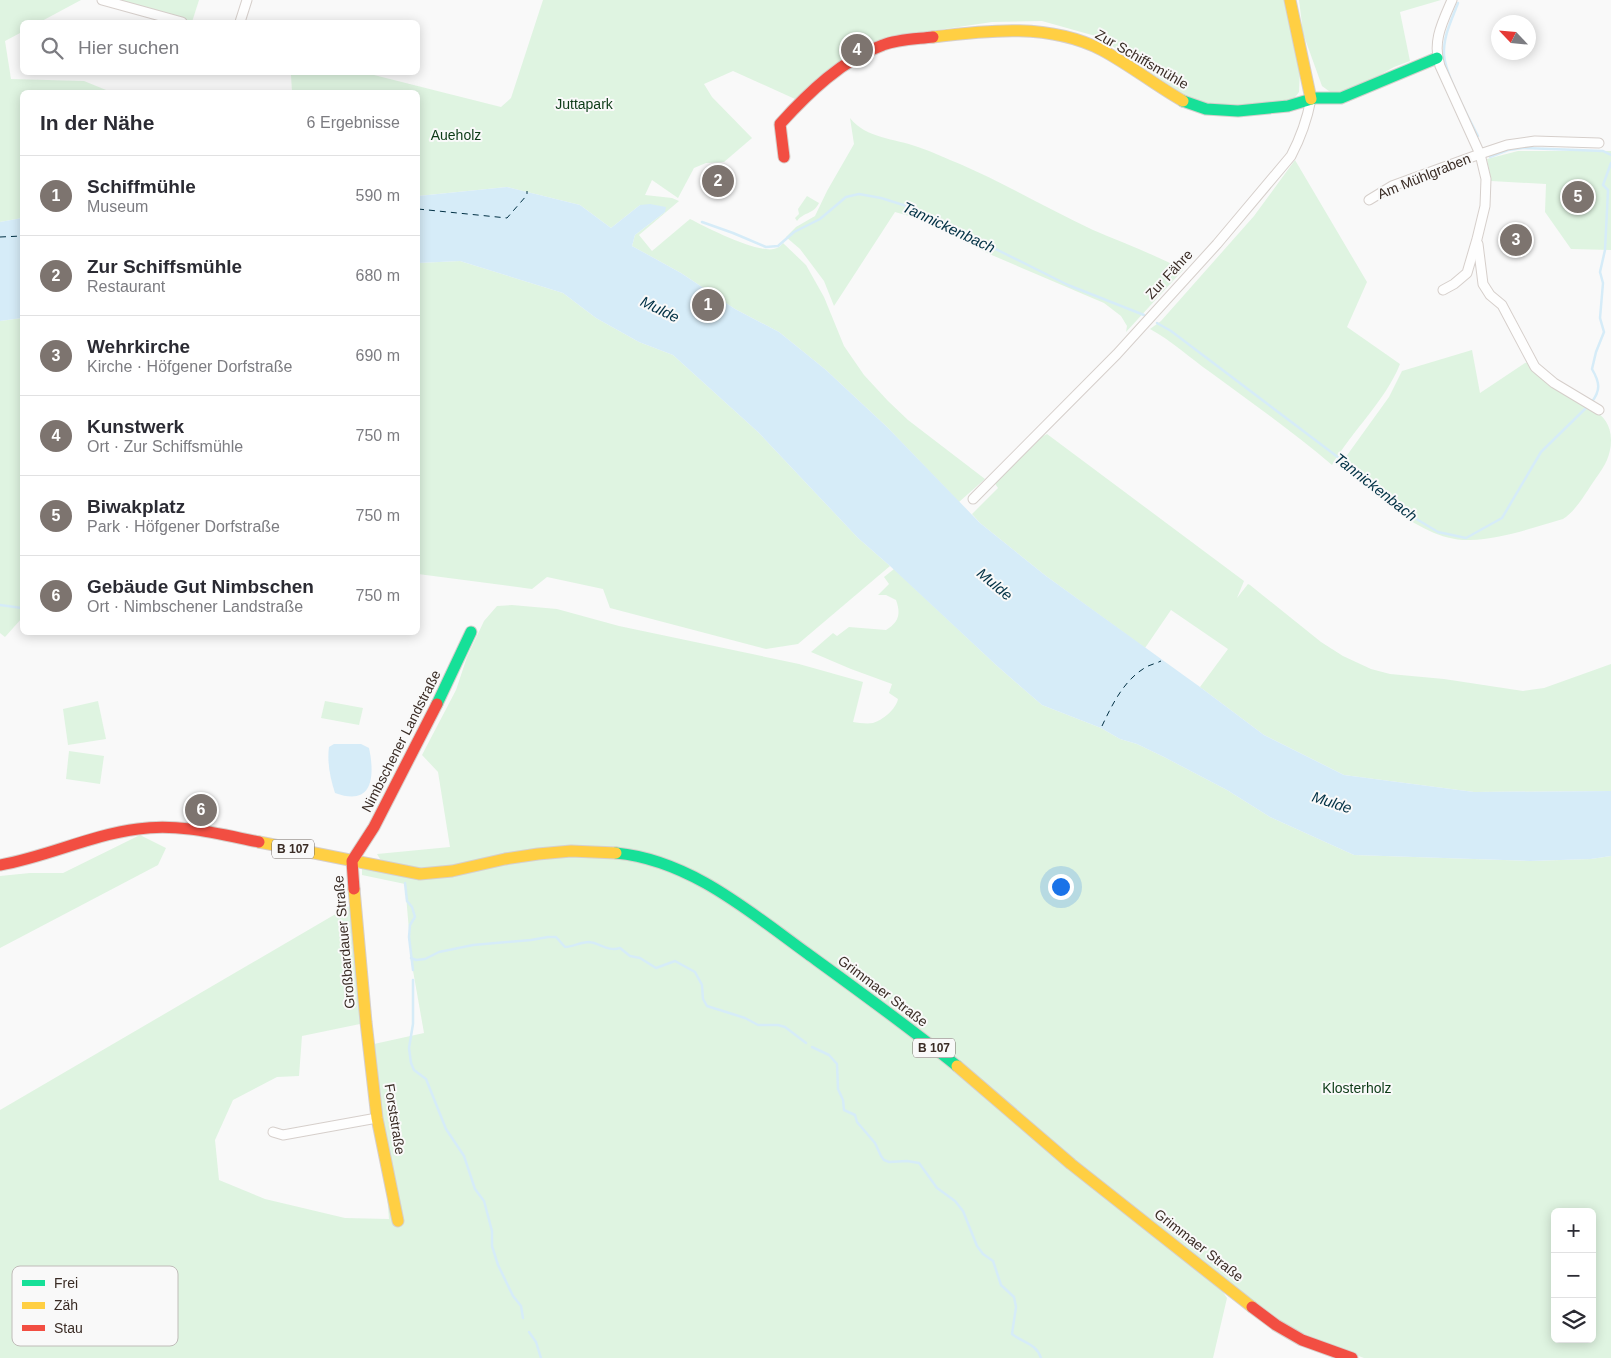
<!DOCTYPE html>
<html lang="de">
<head>
<meta charset="utf-8">
<style>
	body { margin:0; font-family:Arial,sans-serif; background:#f2f2f3; color:#2b2b33 }
	.controls { position:absolute; right:15px; bottom:15px; display:grid; overflow:hidden; border-radius:8px; box-shadow:0 2px 12px #0003 }
	.controls button { width:45px; height:45px; display:grid; place-items:center; padding:0; border:0; border-bottom:1px solid #e1e1e2; background:#fff; color:#2b2b33; font:25px sans-serif }
	.compass { position:absolute; left:1491px; top:15px; width:45px; height:45px; border-radius:50%; background:#fff; box-shadow:0 2px 12px #0003; rotate:296deg }
	.you { position:absolute; left:1060px; top:886px; width:18px; height:18px; margin:-12px; border:4px solid #fff; border-radius:50%; background:#1a73e8; box-shadow:0 0 0 8px #1a73e833 }
	.badge { display:grid; place-items:center; width:32px; height:32px; border-radius:50%; background:#7d746f; color:#fff; font-size:16px; font-weight:700 }
	.pin { position:absolute; translate:-50% -50%; border:2px solid #fff; box-shadow:0 1px 5px #0006 }
	.list { margin:0; padding:0; list-style:none }
	h2 { display:flex; justify-content:space-between; align-items:center; height:65px; margin:0; padding:0 20px; font-size:21px }
	h2 small { font-size:16px; font-weight:400; color:#7c7c81 }
	.list li { display:grid; grid-template-columns:32px 1fr auto; gap:15px; align-items:center; box-sizing:border-box; height:80px; padding:0 20px; border-top:1px solid #e1e1e2 }
	.list b { display:block; font-size:19px; white-space:nowrap }
	.list p { margin:0; font-size:16px; white-space:nowrap; color:#7c7c81 }
	.list em { font-size:16px; font-style:normal; color:#7c7c81 }
	.icon { flex:none; width:28px; height:28px; fill:none; stroke:currentColor; stroke-width:2; stroke-linecap:round; stroke-linejoin:round }
	.map { position:relative; flex:none; width:1611px; height:1358px; overflow:hidden }
	.search { position:absolute; background:#fff; box-shadow:0 2px 12px #0003; left:20px; top:20px; width:400px; height:55px; display:flex; align-items:center; gap:12px; box-sizing:border-box; padding:0 18px; border-radius:8px; color:#7c7c81; font-size:19px }
	.panel { position:absolute; background:#fff; box-shadow:0 2px 12px #0003; left:20px; top:90px; width:400px; height:545px; border-radius:8px }
	.map>svg:first-child { display:block }
</style>
</head>
<body>
<div class="map">
<svg width="1611" height="1358" viewBox="0 0 1611 1358">
	<rect width="100%" height="100%" fill="#f9f9f9"/>
	<g fill="#dff4e1" fill-rule="evenodd">
		<polygon points="0,0 81,0 40,22 22,22 22,32 5,41 11,79 84,81 111,92 22,92 22,218 0,222"/>
		<polygon points="109,0 199,0 192,22"/>
		<path d="M543 0H1284L1300 69 1299 92 1290 104 1233 109 1186 100 1172 87 1099 37 1042 21 992 22 898 36 871 42 835 65 795 99 733 71 704 84 712 97 752 138 724 162 706 163 694 168 678 198 652 180 645 195 672 198 679 201 639 235 652 251 690 219C706 227 761 256 777 248 780 247 781 245 783 243L806 265 824 297 844 346 864 375 888 401 908 420 985 479 959 502 887 427 826 370 779 332 735 309 681 273 632 246 635 235 665 212 640 205 611 228 580 205 507 187 418 196V92H292L291 75 320 72 366 73 501 107 511 98Z"/>
		<polygon points="1299,0 1441,0 1400,12 1410,61 1394,67 1369,81 1339,93 1333,94 1322,86 1300,25 1302,24"/>
		<path d="M850 118C867 139 894 138 918 147 933 152 947 159 960 164 1006 184 1048 209 1093 230 1123 243 1154 254 1183 270L1126 332 1127 326 1121 316 1104 303 987 253 920 219 895 212 834 306 824 281 800 249 786 237 796 227 815 216 827 191 854 144Z"/>
		<polygon points="1518,151 1611,151 1611,250 1571,249 1545,212 1546,184 1491,181 1487,159"/>
		<path d="M1295 160 1367 282 1347 327 1400 364C1386 400 1352 431 1332 465 1293 432 1251 402 1210 372 1190 358 1172 341 1150 329L1161 321 1254 216Z"/>
		<path d="M807 196 819 203C813 215 805 211 797 221L795 218 799 214 798 209Z"/>
		<polygon points="460,261 563,293 596,318 639,342 673,355 758,432 858,538 890,566 798,644 766,649 610,608 603,589 547,577 532,589 418,574 418,263"/>
		<polygon points="22,318 22,618 5,637 0,633 0,321"/>
		<path d="M1472 350 1480 393 1525 363 1528 362C1538 372 1547 383 1559 391 1580 405 1611 409 1611 440 1611 455 1605 466 1596 478 1586 492 1577 510 1563 519 1532 528 1501 539 1470 540 1422 542 1375 493 1340 465L1389 397 1402 371Z"/>
		<polygon points="1047,434 1244,581 1237,598 1248,584 1250,585 1321,642 1343,656 1371,669 1390,674 1444,679 1523,691 1544,688 1611,664 1611,791 1474,792 1344,775 1264,735 1200,687 1228,649 1171,610 1145,648 1046,576 980,523 972,514 998,488 992,479 1025,445"/>
		<path d="M894 569 996 665 1042 705 1101 728 1120 739 1137 744 1164 757 1227 790 1270 817 1354 855 1530 861 1591 859 1611 856V1358H1364L1293 1332 753 911 627 850 439 870 395 866 380 859 377 854 450 847 438 772 422 755 456 690 467 657 484 621 497 606 512 605 557 609 619 626 799 664 863 682 853 722C859 723 867 724 873 723 883 720 896 709 898 699L889 693 892 684 851 669 811 652 833 633 837 636 849 627 886 630C899 622 901 614 896 600L886 595H878L889 584 884 577ZM1555 1212H1592V1339H1555Z"/>
		<polygon points="98,701 106,739 68,745 63,709"/>
		<polygon points="325,701 363,708 359,725 321,718"/>
		<polygon points="69,751 104,756 100,784 66,779"/>
		<polygon points="140,835 166,848 158,865 0,948 0,876 30,873 63,873"/>
		<polygon points="578,856 611,856 639,860 704,887 860,995 1217,1283 1227,1298 1213,1358 0,1358 0,1110 351,905 360,1024 302,1036 299,1076 277,1077 233,1100 215,1140 219,1180 265,1199 345,1218 389,1219 374,1044 424,1033 412,965 405,884 362,875 362,869 380,870 407,876 505,863"/>
	</g>
	<g fill="#d6ecf8">
		<polygon points="507,187 580,205 611,228 640,205 650,204 666,207 665,212 635,235 632,246 681,273 735,309 779,332 826,370 887,427 980,523 1046,576 1200,687 1264,735 1344,775 1474,792 1611,791 1611,856 1591,859 1530,861 1354,855 1270,817 1227,790 1164,757 1137,744 1120,739 1101,728 1042,705 996,665 890,566 858,538 758,432 673,355 639,342 596,318 563,293 460,261 418,263 418,196"/>
		<polygon points="22,218 22,318 0,321 0,222"/>
		<path d="M334 744H361L369 748C375 776 373 807 335 793 330 778 327 762 329 747Z"/>
	</g>
	<g fill="none" stroke-linecap="round" stroke-linejoin="round">
		<g stroke="#d6ecf8" stroke-width="2.5">
			<path d="M1458 3C1452 19 1443 36 1444 55 1445 72 1469 119 1478 136"/>
			<polyline points="1490,157 1508,150 1523,148 1603,151 1611,155"/>
			<polyline points="702,222 733,233 766,247 778,246 794,232 820,219 846,197 859,194 881,198 913,208 1068,285 1144,315"/>
			<polyline points="1157,323 1171,331 1343,461 1403,511 1438,532 1466,538 1502,518 1541,452 1587,407"/>
			<path d="M1591 403C1601 390 1600 383 1592 369L1596 352 1604 332 1600 318 1603 283 1600 272 1605 250 1608 190 1603 185 1611 163"/>
			<polyline points="0,605 22,608"/>
			<polyline points="405,883 407,901 412,907 415,917 410,925 409,937 413,970"/>
			<path d="M411 958 416 960 425 959 439 952 473 945 531 940 548 937H556L565 947C573 947 580 942 589 942 600 943 608 952 620 948L630 956 640 958 656 968 675 961 695 972 702 985 703 999 707 1006 745 1018 758 1025H778L785 1027 806 1043"/>
			<polyline points="413,980 413,1024 409,1048 411,1063 414,1070 426,1079 446,1129 464,1156 475,1189 484,1201 492,1231 492,1246 498,1265 513,1296 521,1306 523,1318"/>
			<path d="M812 1047 829 1055 837 1064 838 1089 843 1100 844 1110 855 1115 857 1122 875 1143 881 1156 884 1160 889 1162 907 1161 919 1163 937 1188 955 1201 963 1211 977 1246 983 1254 993 1261 1001 1285 1014 1297 1016 1307 1012 1334C1023 1343 1036 1343 1041 1358"/>
			<polyline points="529,1332 536,1342 541,1358"/>
		</g>
		<g stroke="#013044" stroke-width="1" stroke-dasharray="6 5" stroke-linecap="butt">
			<polyline points="418,209 507,218 527,195 527,191"/>
			<polyline points="0,237 22,236"/>
			<path d="M1102 726C1112 705 1123 682 1143 669 1148 665 1155 664 1161 661"/>
		</g>
		<defs>
			<g id="street">
				<polyline points="102,0 182,22"/>
				<polyline points="240,22 247,0"/>
				<polyline points="1369,200 1392,186 1480,154 1507,145 1535,141 1599,143"/>
				<polyline points="1478,244 1483,284 1490,295 1502,305 1535,367 1554,383 1599,410"/>
				<path d="M1443 290 1454 284 1467 273 1477 239 1485 206 1486 179 1480 154 1440 66C1432 42 1442 23 1452 0"/>
				<path d="M973 499 1117 354 1217 244 1291 156C1301 137 1307 120 1311 99"/>
				<polyline points="273,1132 283,1135 377,1118"/>
			</g>
			<g id="fast">
				<polyline points="1183,101 1206,109 1238,111 1288,106 1315,98 1341,98 1437,58"/>
				<polyline points="437,704 471,632"/>
				<path d="M616 853C690 860 750 912 808 954 859 991 909 1027 957 1066"/>
			</g>
			<g id="slow">
				<polyline points="1290,0 1311,99"/>
				<path d="M933 37C989 30 1050 23 1102 50 1130 65 1155 85 1183 101"/>
				<polyline points="259,842 420,874 452,871 505,859 538,854 571,851 616,853"/>
				<polyline points="354,889 366,1022 377,1118 398,1221"/>
				<polyline points="957,1066 1071,1164 1252,1307"/>
			</g>
			<g id="jam">
				<path d="M784 157 780 124C808 93 843 59 883 45 898 39 917 39 933 37"/>
				<path d="M0 865C47 857 90 835 138 829 179 823 219 834 259 842"/>
				<polyline points="354,889 352,861 374,827 437,704"/>
				<polyline points="1252,1307 1276,1325 1302,1340 1352,1358"/>
			</g>
		</defs>
		<use href="#street" stroke="#d6cfcb" stroke-width="11"/>
		<use href="#fast" stroke="#d6cfcb" stroke-width="13"/>
		<use href="#slow" stroke="#d6cfcb" stroke-width="13"/>
		<use href="#jam" stroke="#d6cfcb" stroke-width="13"/>
		<use href="#street" stroke="#fefefe" stroke-width="9"/>
		<use href="#fast" stroke="#16e098" stroke-width="11"/>
		<use href="#slow" stroke="#ffcf43" stroke-width="11"/>
		<use href="#jam" stroke="#f24e42" stroke-width="11"/>
	</g>
	<g text-anchor="middle" dominant-baseline="central" stroke-width="4" stroke-linejoin="round" paint-order="stroke">
		<g fill="#f9f9f9" stroke="#736a65" stroke-width="1">
			<rect x="272" y="839.5" width="42" height="19" rx="4"/>
			<rect x="913" y="1038.5" width="42" height="19" rx="4"/>
		</g>
		<g font-size="12" font-weight="bold" fill="#3a2c25">
			<text x="293" y="849">B 107</text>
			<text x="934" y="1048">B 107</text>
		</g>
		<g font-size="14" fill="#3a2c25" stroke="#f9f9f9">
			<text transform="translate(1142 59) rotate(30)">Zur Schiffsmühle</text>
			<text transform="translate(1424 176) rotate(-22)">Am Mühlgraben</text>
			<text transform="translate(1169 274) rotate(-47)">Zur Fähre</text>
			<text transform="translate(401 741) rotate(-63)">Nimbschener Landstraße</text>
			<text transform="translate(344 942) rotate(-95)">Großbardauer Straße</text>
			<text transform="translate(883 991) rotate(37)">Grimmaer Straße</text>
			<text transform="translate(395 1119) rotate(81)">Forststraße</text>
			<text transform="translate(1199 1245) rotate(38)">Grimmaer Straße</text>
		</g>
		<g font-size="14" fill="#0c3a16" stroke="#f9f9f9">
			<text x="584" y="104">Juttapark</text>
			<text x="456" y="135">Aueholz</text>
			<text x="1357" y="1088">Klosterholz</text>
		</g>
		<g font-size="15" font-style="italic" fill="#013044" stroke="#f9f9f9">
			<text transform="translate(949 227) rotate(25)">Tannickenbach</text>
			<text transform="translate(660 309) rotate(26)">Mulde</text>
			<text transform="translate(1376 487) rotate(38)">Tannickenbach</text>
			<text transform="translate(995 584) rotate(40)">Mulde</text>
			<text transform="translate(1332 802) rotate(18)">Mulde</text>
		</g>
	</g>
	<rect x="12" y="1266" width="166" height="80" rx="8" fill="#f9f9f9" stroke="#c0bcb9" stroke-width="1"/>
	<rect x="22" y="1280" width="23" height="6" fill="#16e098"/>
	<rect x="22" y="1302" width="23" height="7" fill="#ffcf43"/>
	<rect x="22" y="1325" width="23" height="6" fill="#f24e42"/>
	<g font-size="14" fill="#3a2c25">
		<text x="54" y="1288">Frei</text>
		<text x="54" y="1310">Zäh</text>
		<text x="54" y="1333">Stau</text>
	</g>
</svg>
<div class="controls">
<button>+</button>
<button>−</button>
<button><svg class="icon" aria-label="layers" viewBox="0 0 24 24"><path d="M12 4l9 5-9 5-9-5zM3 14l9 5 9-5"/></svg></button>
</div>
<svg class="compass" viewBox="-18 -18 36 36"><path d="M0-13l5 13h-10z" fill="#e53935"/><path d="M0 13l5-13h-10z" fill="#7c7c81"/></svg>
<div class="you"></div>
<div class="pin badge" style="left:708px;top:305px">1</div>
<div class="pin badge" style="left:718px;top:181px">2</div>
<div class="pin badge" style="left:1516px;top:240px">3</div>
<div class="pin badge" style="left:857px;top:50px">4</div>
<div class="pin badge" style="left:1578px;top:197px">5</div>
<div class="pin badge" style="left:201px;top:810px">6</div>
<div class="search"><svg class="icon" aria-label="search" viewBox="0 0 24 24"><circle cx="10" cy="10" r="6"/><path d="M15 15l6 6"/></svg>Hier suchen</div>
<section class="panel">
<h2>In der Nähe<small>6 Ergebnisse</small></h2>
<ul class="list">
<li><span class="badge">1</span><div><b>Schiffmühle</b><p>Museum</p></div><em>590 m</em></li>
<li><span class="badge">2</span><div><b>Zur Schiffsmühle</b><p>Restaurant</p></div><em>680 m</em></li>
<li><span class="badge">3</span><div><b>Wehrkirche</b><p>Kirche · Höfgener Dorfstraße</p></div><em>690 m</em></li>
<li><span class="badge">4</span><div><b>Kunstwerk</b><p>Ort · Zur Schiffsmühle</p></div><em>750 m</em></li>
<li><span class="badge">5</span><div><b>Biwakplatz</b><p>Park · Höfgener Dorfstraße</p></div><em>750 m</em></li>
<li><span class="badge">6</span><div><b>Gebäude Gut Nimbschen</b><p>Ort · Nimbschener Landstraße</p></div><em>750 m</em></li>
</ul>
</section>
</div>
</body>
</html>
